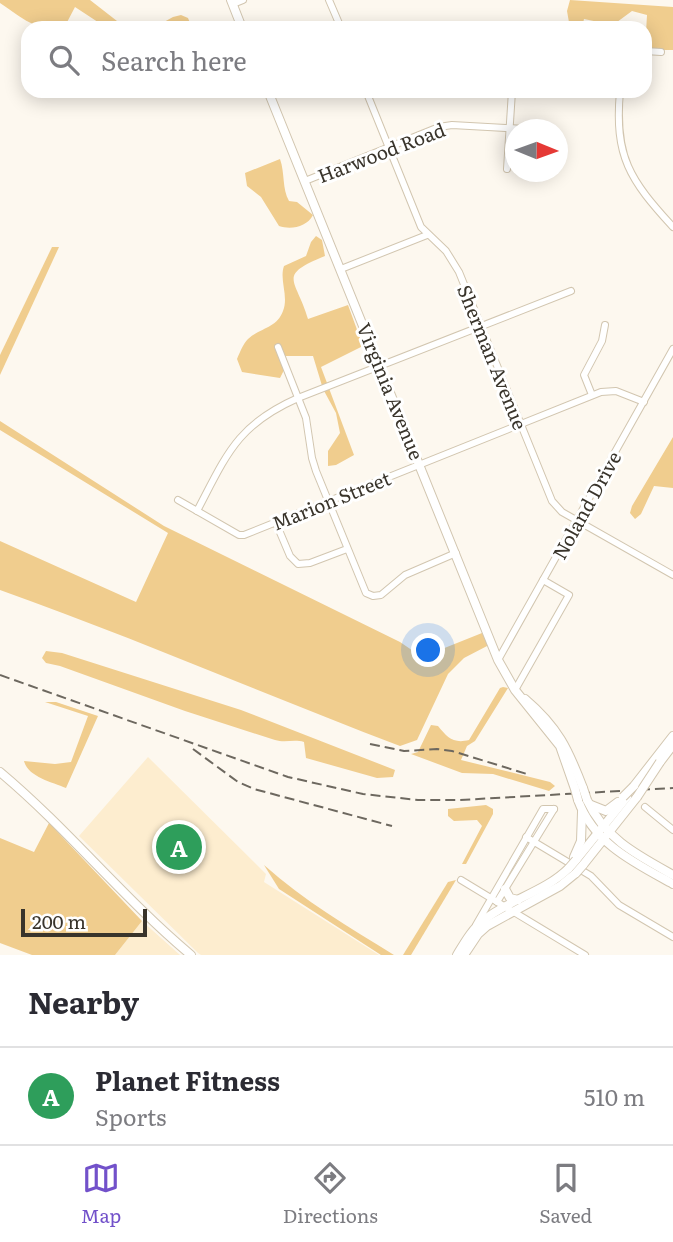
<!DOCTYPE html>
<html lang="en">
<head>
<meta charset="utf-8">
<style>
	body { margin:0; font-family:Literata,serif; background:#f2f2f3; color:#2b2b33 }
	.compass { position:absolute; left:505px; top:119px; width:63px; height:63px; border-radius:50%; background:#fff; box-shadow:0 4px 18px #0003; rotate:91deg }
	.scale { position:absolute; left:21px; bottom:18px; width:126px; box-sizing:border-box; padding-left:7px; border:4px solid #39342b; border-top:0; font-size:19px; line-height:24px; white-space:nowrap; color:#39342b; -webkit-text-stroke:5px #fff; paint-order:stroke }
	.you { position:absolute; left:429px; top:651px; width:24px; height:24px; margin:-18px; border:5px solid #fff; border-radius:50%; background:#1a73e8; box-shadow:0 0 0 10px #1a73e833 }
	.badge { display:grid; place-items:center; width:46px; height:46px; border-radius:50%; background:#7251ca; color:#fff; font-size:23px; font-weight:700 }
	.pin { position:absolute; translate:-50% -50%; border:4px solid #fff; box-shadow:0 2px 7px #0006 }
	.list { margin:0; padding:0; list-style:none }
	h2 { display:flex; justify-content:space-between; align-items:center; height:91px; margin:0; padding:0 28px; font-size:30px }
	h2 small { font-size:23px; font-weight:400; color:#7c7c81 }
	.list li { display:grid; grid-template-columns:46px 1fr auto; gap:21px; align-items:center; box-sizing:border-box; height:98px; padding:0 28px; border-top:2px solid #e1e1e2 }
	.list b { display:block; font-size:26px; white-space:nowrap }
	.list p { margin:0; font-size:23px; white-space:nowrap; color:#7c7c81 }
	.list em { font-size:23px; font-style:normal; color:#7c7c81 }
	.icon { flex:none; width:38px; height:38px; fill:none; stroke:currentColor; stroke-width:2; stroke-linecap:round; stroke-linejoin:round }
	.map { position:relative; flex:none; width:673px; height:955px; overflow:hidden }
	.search { position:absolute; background:#fff; box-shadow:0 4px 18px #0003; left:21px; right:21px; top:21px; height:77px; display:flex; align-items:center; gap:18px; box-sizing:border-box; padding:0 24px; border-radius:21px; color:#7c7c81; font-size:26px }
	.sheet { height:189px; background:#fff }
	nav { display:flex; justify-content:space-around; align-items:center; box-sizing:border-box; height:98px; border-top:2px solid #e1e1e2; background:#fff; font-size:19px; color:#7c7c81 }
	nav a { display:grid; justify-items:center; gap:4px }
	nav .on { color:#7251ca }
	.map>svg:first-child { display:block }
</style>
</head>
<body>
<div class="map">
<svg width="673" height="955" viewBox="0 0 673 955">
	<rect width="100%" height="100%" fill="#fdf8ef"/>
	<g fill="#fdedcf">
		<polygon points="148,757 266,874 264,882 379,955 201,955 198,953 79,836"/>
		<polygon points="142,921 180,955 115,955"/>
	</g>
	<g fill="#f0cd8e">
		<path d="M0 0H90L126 28H107L75 7 64 28C30 28 27 21 0 3Z"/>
		<polygon points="570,0 673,7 673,50 645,50 647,15 632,11 613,25 584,19 582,28 570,28 567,11"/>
		<polygon points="181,15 188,18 192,28 153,28 173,17"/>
		<path d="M280 159C285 173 282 189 289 201L297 202 313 215C307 227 291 230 279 226L261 197 247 186 245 173Z"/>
		<path d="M316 236 322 240 325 256C276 276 296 278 308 319L348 305 363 346 321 367 354 455 336 465 328 466V451L340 433 336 413 323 389 313 356H285V368L280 378 242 372 237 359C240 352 243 344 248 339 260 328 277 328 283 311 289 296 279 280 284 266L306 256 311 242Z"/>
		<polygon points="52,247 59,247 0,375 0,355"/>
		<path d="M0 421 164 526 400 642 422 657 482 633 489 645 464 658 448 674 417 740 400 746C266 695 135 638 0 590V541L136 602 168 533 0 430Z"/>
		<polygon points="673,437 673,488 654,486 641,514 635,519 630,513 632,506"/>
		<path d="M46 651 62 653 241 710 395 770 393 777 377 778 306 758 304 742C294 739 285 743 275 740L185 711 60 666 46 663 42 658Z"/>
		<path d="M503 687 508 688 475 741 467 746 461 760 550 782 555 786 549 791 493 774 462 773 411 754 418 752 431 725 438 726C447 737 453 744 469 740L500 688Z"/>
		<path d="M45 702H56L98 716 66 788C52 782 28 777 24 761L55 764 71 762 88 716Z"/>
		<polygon points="486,805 493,809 493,814 466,864 462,864 482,826 477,820 454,821 448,816 448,809"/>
		<polygon points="49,823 142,921 115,955 32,955 0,943 0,838 34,852"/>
		<path d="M264 865C304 901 349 927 394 955H381L279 889Z"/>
		<polygon points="456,880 411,955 403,955 448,882"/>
	</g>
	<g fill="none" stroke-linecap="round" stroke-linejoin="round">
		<defs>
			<g id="minor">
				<polyline points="329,0 341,28"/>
				<polyline points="233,4 243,0"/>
				<polyline points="645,51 661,52"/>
				<polyline points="366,91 421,227 446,251 459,272 552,501 562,512 673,575"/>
				<path d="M620 91C614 157 630 180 673 227"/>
				<polyline points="507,169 512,91"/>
				<polyline points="305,181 439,127 452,125 542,130"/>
				<polyline points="341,269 427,235"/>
				<polyline points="278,347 306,418 312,458 316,471 366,593 373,596 381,595 405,575 456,553"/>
				<polyline points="592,395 584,375 602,341 605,325"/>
				<polyline points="178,500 239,535 244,535 601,392 616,391 644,402"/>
				<path d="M197 511C227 454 237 425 298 398L571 291"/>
				<polyline points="276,523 290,556 298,564 310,563 347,549"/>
				<polyline points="498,660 673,349"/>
				<polyline points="515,690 569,595 543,580"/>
				<polyline points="645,807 673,830"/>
				<polyline points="526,837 591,876 619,905 673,937"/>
				<polyline points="461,880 585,955"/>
				<polyline points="497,902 554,809"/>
				<polyline points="476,925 543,809 554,809"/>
			</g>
			<g id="major">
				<polyline points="231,0 242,28"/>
				<polyline points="268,91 498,660 515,690 560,746 575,789"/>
				<path d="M525 699C558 727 568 749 583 788"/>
				<polyline points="660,762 673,745"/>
				<path d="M0 772C68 829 123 898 191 955"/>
				<polyline points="634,786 673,736"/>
				<path d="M578 800C594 844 635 863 673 884"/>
				<path d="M587 800C605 839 637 855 673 875"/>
				<polyline points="591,805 606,811 618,802"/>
				<polyline points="574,857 581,841 582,812"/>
				<polyline points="576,860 627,797"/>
				<polyline points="583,865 637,797"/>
				<polyline points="505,889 510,898 518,900"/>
				<path d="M457 955C465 942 472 929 484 920 510 899 545 892 569 868"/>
				<polyline points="464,955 478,934 487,926 560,886 576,873"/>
			</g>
		</defs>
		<use href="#minor" stroke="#d2c6b0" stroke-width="8"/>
		<use href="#major" stroke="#d2c6b0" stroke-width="10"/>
		<use href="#minor" stroke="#fff" stroke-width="6"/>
		<use href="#major" stroke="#fff" stroke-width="8"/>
		<g stroke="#6d685f" stroke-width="2" stroke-dasharray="10 5" stroke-linecap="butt">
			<polyline points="0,675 288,777 363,794 418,800 460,800 673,788"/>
			<polyline points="370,744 404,751 437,749 452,751 527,774"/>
			<polyline points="193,749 238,782 254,789 392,826"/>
		</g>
		<defs>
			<g id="major-bridge">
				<polyline points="583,788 587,800"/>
				<polyline points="575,789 578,800"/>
				<polyline points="623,797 634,786"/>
				<polyline points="637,797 660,762"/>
				<polyline points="569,868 576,860"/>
				<polyline points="576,873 583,865"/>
			</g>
		</defs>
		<use href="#major-bridge" stroke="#d2c6b0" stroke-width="10" stroke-linecap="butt"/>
		<use href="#major-bridge" stroke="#fff" stroke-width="8"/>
	</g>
	<g text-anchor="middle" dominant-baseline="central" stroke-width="6" stroke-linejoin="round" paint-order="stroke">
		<g font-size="19" fill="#39342b" stroke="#fff">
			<text transform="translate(381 152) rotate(-21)">Harwood Road</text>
			<text transform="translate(493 357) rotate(68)">Sherman Avenue</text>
			<text transform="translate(391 391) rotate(68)">Virginia Avenue</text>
			<text transform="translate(331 500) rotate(-22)">Marion Street</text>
			<text transform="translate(586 505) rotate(-61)">Noland Drive</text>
		</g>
	</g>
</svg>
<svg class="compass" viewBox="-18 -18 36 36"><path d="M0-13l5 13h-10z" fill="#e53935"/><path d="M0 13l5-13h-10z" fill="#7c7c81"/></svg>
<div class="scale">200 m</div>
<div class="you"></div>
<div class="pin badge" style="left:179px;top:847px;background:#2e9e5b">A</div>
<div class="search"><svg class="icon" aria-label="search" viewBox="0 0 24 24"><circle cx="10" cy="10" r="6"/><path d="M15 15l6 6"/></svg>Search here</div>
</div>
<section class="sheet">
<h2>Nearby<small></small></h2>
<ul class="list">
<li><span class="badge" style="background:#2e9e5b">A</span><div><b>Planet Fitness</b><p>Sports</p></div><em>510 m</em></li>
</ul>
</section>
<nav>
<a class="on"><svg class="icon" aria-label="map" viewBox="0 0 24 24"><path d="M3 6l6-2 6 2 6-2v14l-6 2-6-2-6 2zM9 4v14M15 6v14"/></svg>Map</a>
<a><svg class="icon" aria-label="directions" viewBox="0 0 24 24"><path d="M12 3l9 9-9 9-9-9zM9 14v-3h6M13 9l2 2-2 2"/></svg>Directions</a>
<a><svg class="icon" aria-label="saved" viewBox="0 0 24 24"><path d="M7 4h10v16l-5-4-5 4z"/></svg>Saved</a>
</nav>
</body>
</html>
